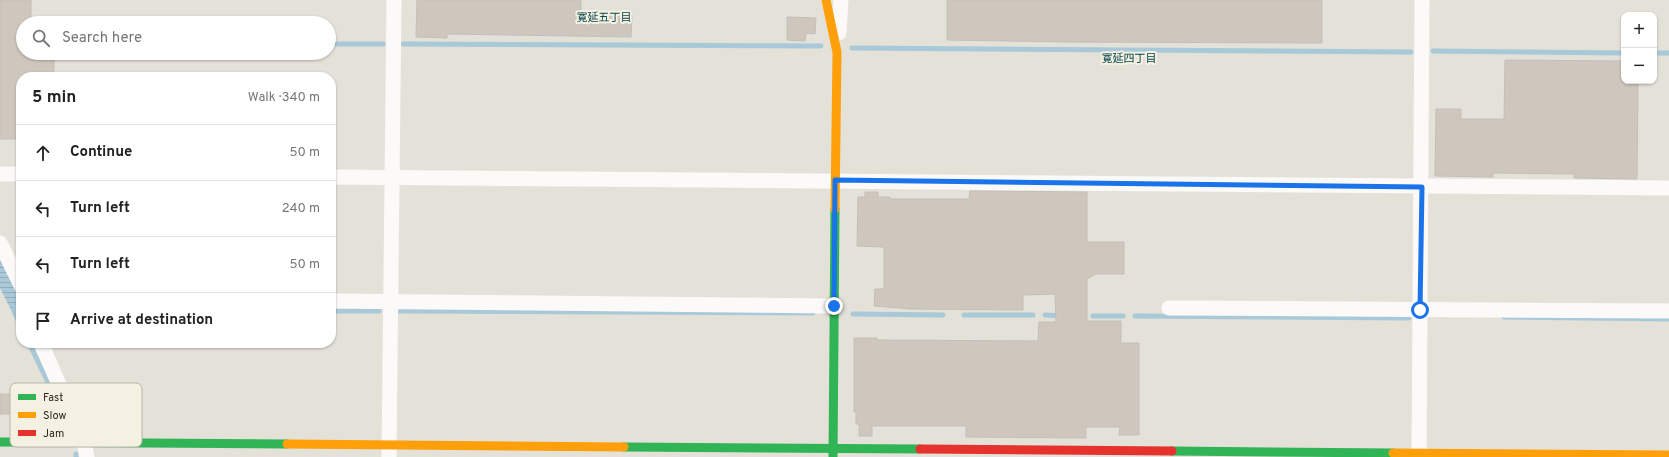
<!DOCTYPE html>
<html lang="en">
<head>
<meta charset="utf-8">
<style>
	body { margin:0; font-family:Overpass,"Noto Sans JP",sans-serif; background:#f2f2f2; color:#222 }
	.controls { position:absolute; right:12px; top:12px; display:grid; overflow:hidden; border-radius:8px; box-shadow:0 1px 3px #0004 }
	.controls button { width:36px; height:36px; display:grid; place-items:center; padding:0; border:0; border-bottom:1px solid #e0e0e0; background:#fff; color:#222; font:20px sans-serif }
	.stop { position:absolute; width:12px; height:12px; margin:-9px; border:3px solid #1a73e8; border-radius:50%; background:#fff }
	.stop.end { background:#1a73e8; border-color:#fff; box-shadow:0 1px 4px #0008 }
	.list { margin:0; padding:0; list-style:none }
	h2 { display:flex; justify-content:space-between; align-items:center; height:52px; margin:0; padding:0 16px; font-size:17px }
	h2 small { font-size:13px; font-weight:400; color:#767676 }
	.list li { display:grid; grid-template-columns:26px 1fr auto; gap:12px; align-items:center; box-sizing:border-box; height:56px; padding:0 16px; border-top:1px solid #e0e0e0 }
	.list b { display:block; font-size:15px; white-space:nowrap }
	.list em { font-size:13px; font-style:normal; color:#767676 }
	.icon { flex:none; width:22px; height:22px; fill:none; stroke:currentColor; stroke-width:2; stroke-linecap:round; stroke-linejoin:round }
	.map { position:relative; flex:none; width:1669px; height:457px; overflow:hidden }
	.search { position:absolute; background:#fff; box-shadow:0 1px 3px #0004; left:16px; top:16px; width:320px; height:44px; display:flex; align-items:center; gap:10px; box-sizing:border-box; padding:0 14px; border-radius:22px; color:#767676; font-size:15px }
	.panel { position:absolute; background:#fff; box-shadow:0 1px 3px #0004; left:16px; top:72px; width:320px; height:276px; border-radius:16px }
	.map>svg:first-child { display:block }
</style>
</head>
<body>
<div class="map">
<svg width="1669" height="457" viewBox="0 0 1669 457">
	<defs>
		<pattern id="water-rules" width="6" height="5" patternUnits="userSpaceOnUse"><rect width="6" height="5" fill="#a9c9d9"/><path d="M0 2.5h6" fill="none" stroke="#91adba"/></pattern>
	</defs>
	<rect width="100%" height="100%" fill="#e4e1d9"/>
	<polygon fill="url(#water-rules)" points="0,259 21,303 16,312 11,310 0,288"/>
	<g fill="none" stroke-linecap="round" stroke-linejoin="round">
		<g stroke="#a9c9d9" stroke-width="5">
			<polyline points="329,44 383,44"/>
			<polyline points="403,44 821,46"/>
			<polyline points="852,48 1411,52"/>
			<polyline points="1433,51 1624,53"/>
			<polyline points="1654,53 1669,53"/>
			<polyline points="16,306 14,311 21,327"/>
			<polyline points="331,311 379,311"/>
			<polyline points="398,311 813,313"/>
			<polyline points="853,314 943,315"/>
			<polyline points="964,315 1033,315"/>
			<polyline points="1045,315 1062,316"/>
			<polyline points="1093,316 1123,316"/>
			<polyline points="1135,316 1409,318"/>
			<polyline points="1504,317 1669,319"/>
			<polyline points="29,343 71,430"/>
			<polyline points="76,454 76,457"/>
		</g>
	</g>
	<g fill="#cfc7bd" stroke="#c2bfb9">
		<polygon points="0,0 31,0 31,23 23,23 23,53 44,53 44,59 54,59 54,77 21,77 21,139 0,139"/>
		<polygon points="417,0 581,0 581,14 632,15 631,37 447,34 447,38 416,37"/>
		<polygon points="947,0 1322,0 1322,43 1065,42 947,40"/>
		<polygon points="787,17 816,18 815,34 806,33 805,41 787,40"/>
		<polygon points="1505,60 1624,61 1624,81 1638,81 1637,179 1574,178 1574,174 1493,173 1493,177 1435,176 1436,109 1461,109 1461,119 1504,119"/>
		<polygon points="970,191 1087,192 1087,242 1124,242 1124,274 1096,274 1087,279 1087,321 1121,321 1121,343 1139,343 1139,435 1119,435 1120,427 1086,427 1086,438 966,437 966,426 872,426 872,436 859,436 859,424 856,424 856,412 854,412 854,338 877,338 877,340 1038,341 1039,322 1056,322 1055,294 1023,295 1023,310 911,309 874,306 875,289 884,289 884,247 857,246 858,197 865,197 865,192 878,192 878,197 890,197 890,199 969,199"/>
		<polygon points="0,394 25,395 25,414 0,414"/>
	</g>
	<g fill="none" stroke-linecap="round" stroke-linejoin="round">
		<g stroke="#fbfaf9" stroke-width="15">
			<polyline points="839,33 841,0"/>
			<polyline points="0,174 21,174"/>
			<polyline points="331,177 1669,188"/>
			<polyline points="0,243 21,285"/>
			<polyline points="331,301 834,306"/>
			<polyline points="1169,308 1669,311"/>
			<polyline points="41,343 84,442 87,457"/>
			<polyline points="389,457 394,0"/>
			<polyline points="1419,457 1422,0"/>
		</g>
		<g stroke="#30b455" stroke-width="9">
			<polyline points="0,442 287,444"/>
			<polyline points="624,447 920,449"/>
			<polyline points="1172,451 1393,453"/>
			<polyline points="833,457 835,209"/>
		</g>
		<g stroke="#ff9f0a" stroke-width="9">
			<polyline points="826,0 837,52 835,209"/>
			<polyline points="287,444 624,447"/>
			<polyline points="1393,453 1669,455"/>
		</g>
		<polyline stroke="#e5322d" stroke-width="9" points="920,449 1172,451"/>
	</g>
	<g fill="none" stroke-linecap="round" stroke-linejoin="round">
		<polyline stroke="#1a73e8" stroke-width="5" points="834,306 835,180 1422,187 1420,310"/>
	</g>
	<g text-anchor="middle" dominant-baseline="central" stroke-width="4" stroke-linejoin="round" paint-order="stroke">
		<g font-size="11" fill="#05454e" stroke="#f5f1e2">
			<text x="604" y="18">寛延五丁目</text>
			<text x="1129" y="59">寛延四丁目</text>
		</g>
	</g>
	<rect x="10" y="383" width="132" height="64" rx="6" fill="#f5f1e2" stroke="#b8b4a8" stroke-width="1"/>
	<rect x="18" y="394" width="18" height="6" fill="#30b455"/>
	<rect x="18" y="412" width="18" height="6" fill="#ff9f0a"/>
	<rect x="18" y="430" width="18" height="6" fill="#e5322d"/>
	<g font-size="11" fill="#282721">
		<text x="43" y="401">Fast</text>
		<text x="43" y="419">Slow</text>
		<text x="43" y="437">Jam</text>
	</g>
</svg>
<div class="controls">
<button>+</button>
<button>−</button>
</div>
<div class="stop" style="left:1420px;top:310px"></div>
<div class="stop end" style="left:834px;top:306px"></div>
<div class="search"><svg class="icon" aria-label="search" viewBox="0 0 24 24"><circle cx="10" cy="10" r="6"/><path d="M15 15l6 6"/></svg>Search here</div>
<section class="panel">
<h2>5 min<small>Walk · 340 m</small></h2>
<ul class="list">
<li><svg class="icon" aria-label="ahead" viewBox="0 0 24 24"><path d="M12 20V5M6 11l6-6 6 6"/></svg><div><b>Continue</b></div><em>50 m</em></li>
<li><svg class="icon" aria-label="left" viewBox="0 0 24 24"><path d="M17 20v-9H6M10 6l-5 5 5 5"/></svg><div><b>Turn left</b></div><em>240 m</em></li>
<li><svg class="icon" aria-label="left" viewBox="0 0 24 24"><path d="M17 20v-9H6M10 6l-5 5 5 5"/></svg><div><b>Turn left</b></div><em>50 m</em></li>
<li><svg class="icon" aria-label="arrive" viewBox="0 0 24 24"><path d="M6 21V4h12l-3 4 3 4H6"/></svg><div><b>Arrive at destination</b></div></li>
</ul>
</section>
</div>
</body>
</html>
